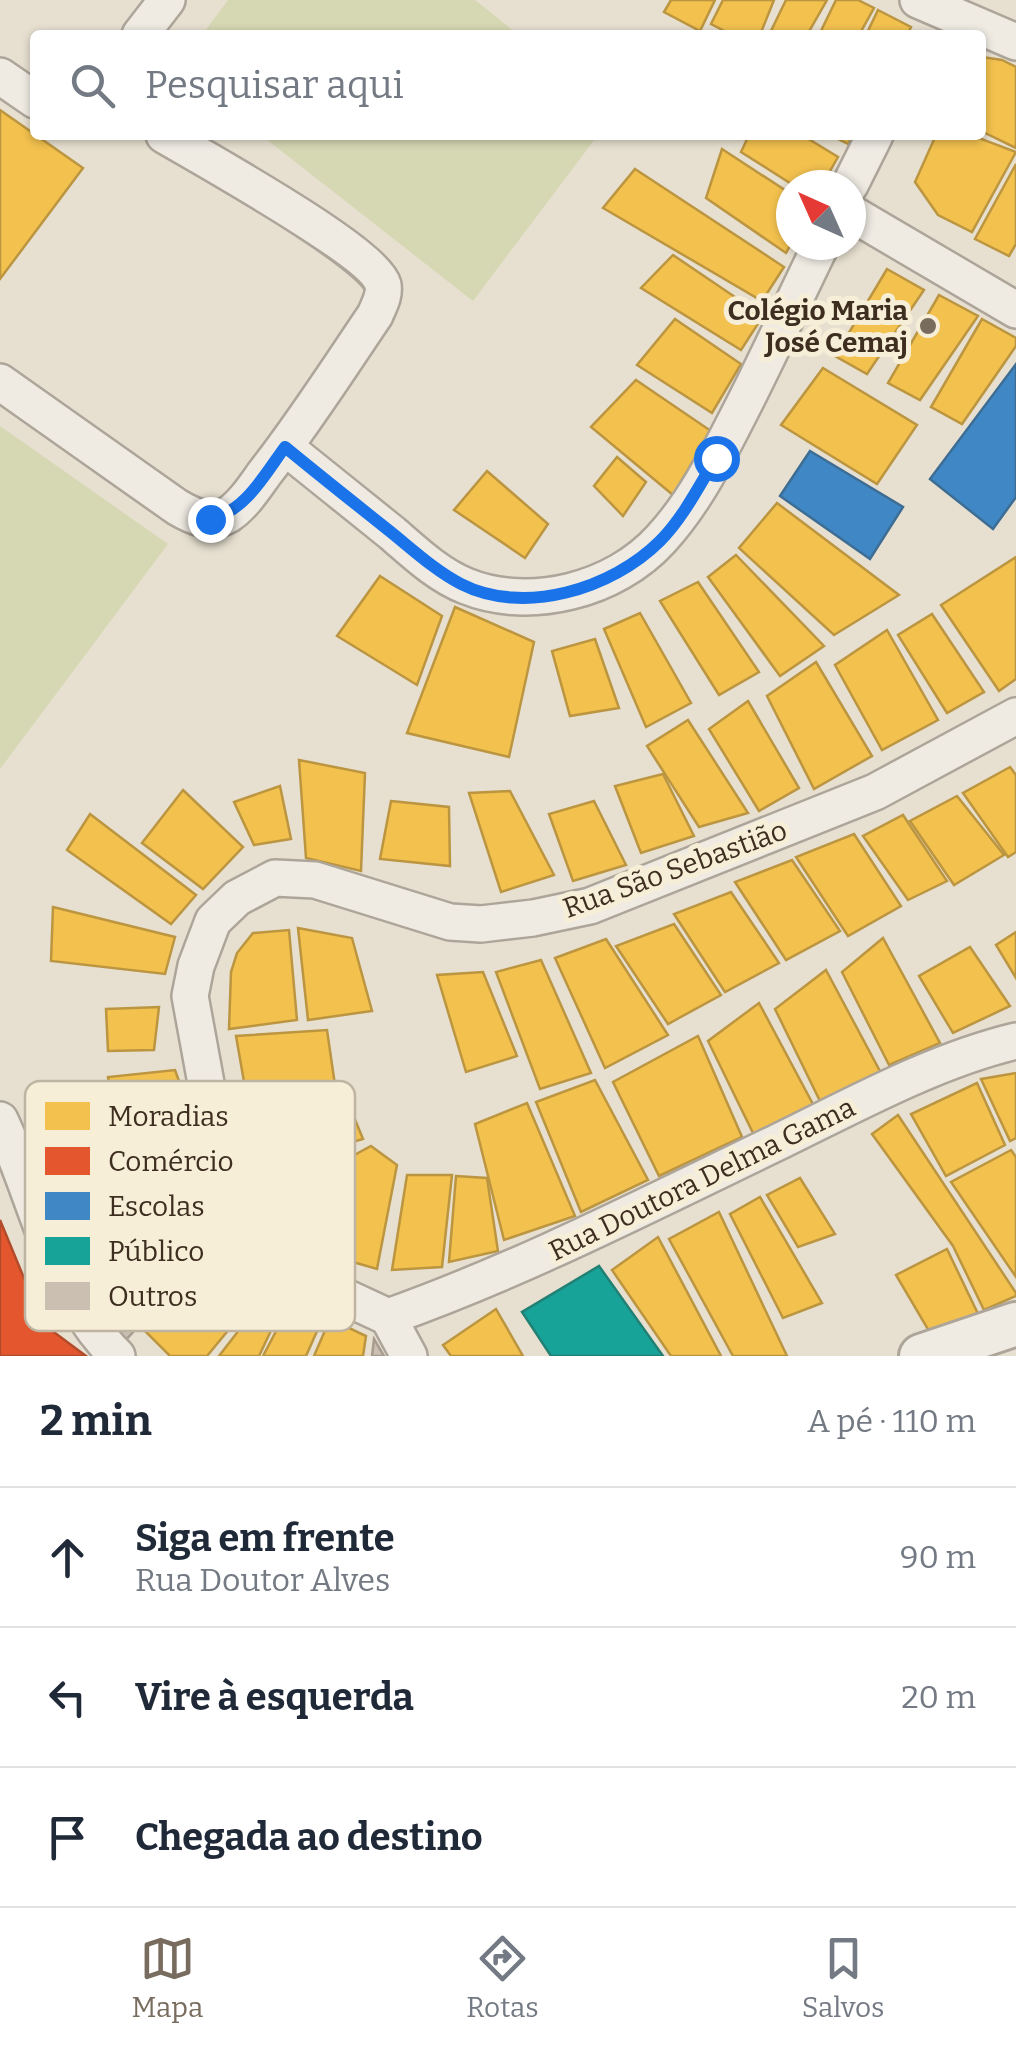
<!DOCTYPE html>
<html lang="pt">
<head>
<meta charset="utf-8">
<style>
	body { margin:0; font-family:Bitter,serif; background:#f2f2f3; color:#1f2937 }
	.compass { position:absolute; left:776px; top:170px; width:90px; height:90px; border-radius:50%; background:#fff; box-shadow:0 2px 8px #0004; rotate:315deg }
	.stop { position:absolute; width:30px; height:30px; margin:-22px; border:8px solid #1a73e8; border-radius:50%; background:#fff }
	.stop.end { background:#1a73e8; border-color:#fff; box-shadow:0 2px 10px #0008 }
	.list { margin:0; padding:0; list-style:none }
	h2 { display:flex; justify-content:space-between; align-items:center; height:130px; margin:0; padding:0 40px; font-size:42px }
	h2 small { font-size:32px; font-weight:400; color:#747a83 }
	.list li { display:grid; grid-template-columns:65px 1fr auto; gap:30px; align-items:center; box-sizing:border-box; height:140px; padding:0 40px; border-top:2px solid #e0e1e3 }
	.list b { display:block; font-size:38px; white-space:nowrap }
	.list p { margin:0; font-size:32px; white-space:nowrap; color:#747a83 }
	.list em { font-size:32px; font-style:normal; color:#747a83 }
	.icon { flex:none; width:55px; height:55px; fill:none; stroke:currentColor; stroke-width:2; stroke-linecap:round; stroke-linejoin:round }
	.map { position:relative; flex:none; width:1016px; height:1356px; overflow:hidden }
	.search { position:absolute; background:#fff; box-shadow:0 2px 8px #0004; left:30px; right:30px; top:30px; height:110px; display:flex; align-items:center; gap:25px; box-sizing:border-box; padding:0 35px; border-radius:10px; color:#747a83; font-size:38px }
	.sheet { height:550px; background:#fff }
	nav { display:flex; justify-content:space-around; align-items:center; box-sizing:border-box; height:140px; border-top:2px solid #e0e1e3; background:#fff; font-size:28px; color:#747a83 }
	nav a { display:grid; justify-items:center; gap:5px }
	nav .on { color:#786c5e }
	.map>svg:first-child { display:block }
</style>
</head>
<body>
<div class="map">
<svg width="1016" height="1356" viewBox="0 0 1016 1356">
	<rect width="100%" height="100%" fill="#e7e0d1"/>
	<g fill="#d6d7b3">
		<polygon points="228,0 475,0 519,35 202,35"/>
		<polygon points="261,135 598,135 473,301"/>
		<polygon points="0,426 168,544 0,769"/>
	</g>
	<g fill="#f2c14e" stroke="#bc9540" stroke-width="2.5">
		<polygon points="671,0 715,0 700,31 664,12"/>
		<polygon points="723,0 774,0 760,35 732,35 711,24"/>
		<polygon points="786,0 827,0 807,35 769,35"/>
		<polygon points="836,0 858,0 874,8 859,35 819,35"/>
		<polygon points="878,10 911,27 907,35 866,35"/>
		<polygon points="982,57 1002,60 1016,67 1016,148 981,131"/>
		<polygon points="0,110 83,168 0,279"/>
		<polygon points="749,135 802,135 838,157 822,185 793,185 741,152"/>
		<polygon points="830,135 854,135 848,144"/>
		<polygon points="936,135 971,135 1016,152 972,232 938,215 915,182"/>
		<polygon points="722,149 791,194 791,244 786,253 706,198"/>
		<polygon points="1016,164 1016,244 1009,256 975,239"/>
		<polygon points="635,169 784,267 762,301 603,208"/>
		<polygon points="673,255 763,316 741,350 641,288"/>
		<polygon points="887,269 924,290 867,374 835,356"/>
		<polygon points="939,295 978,316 920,400 888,383"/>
		<polygon points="675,319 741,364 712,413 637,365"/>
		<polygon points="982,319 1016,338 1016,346 962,424 931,407"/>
		<polygon points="823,368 917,425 877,484 781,425"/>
		<polygon points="636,380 711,431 673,495 591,427"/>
		<polygon points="617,457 646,482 623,516 594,486"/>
		<polygon points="487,471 548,524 525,558 454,510"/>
		<polygon points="777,503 899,595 834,635 739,548"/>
		<polygon points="736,555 824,646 780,676 708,577"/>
		<polygon points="1016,557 1016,679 999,691 941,605"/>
		<polygon points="380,576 442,616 417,685 337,636"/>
		<polygon points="698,582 759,672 719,695 660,601"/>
		<polygon points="455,607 534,642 509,757 407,733"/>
		<polygon points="640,613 691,703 646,727 604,629"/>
		<polygon points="932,614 984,692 947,713 898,635"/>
		<polygon points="887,630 938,720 882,750 835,665"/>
		<polygon points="595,639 619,708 570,716 552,651"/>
		<polygon points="816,662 872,756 814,789 767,696"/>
		<polygon points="748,701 799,788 759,811 709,729"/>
		<polygon points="688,720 748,813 699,827 647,746"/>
		<polygon points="299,760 365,773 361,871 306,858"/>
		<polygon points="1010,767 1016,775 1016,852 1008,857 963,793"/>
		<polygon points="663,774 694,836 641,853 615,786"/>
		<polygon points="280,786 291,839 254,845 234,802"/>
		<polygon points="183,790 243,847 203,889 142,843"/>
		<polygon points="510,791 554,875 501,892 469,793"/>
		<polygon points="957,796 1004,855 954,885 910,821"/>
		<polygon points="391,801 449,807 450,866 380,859"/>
		<polygon points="594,801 626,865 573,881 549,814"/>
		<polygon points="90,814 196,895 171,924 67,850"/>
		<polygon points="903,815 947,881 908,900 863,836"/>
		<polygon points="854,834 901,906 848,936 796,857"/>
		<polygon points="792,860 840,931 786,960 735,882"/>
		<polygon points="731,892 779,963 725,992 674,914"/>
		<polygon points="53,907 175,937 165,974 51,961"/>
		<polygon points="674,924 721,995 668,1024 616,946"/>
		<polygon points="298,928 352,938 372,1011 308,1020"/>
		<polygon points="289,930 297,1020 229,1029 231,972 237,953 253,933"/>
		<polygon points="1016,932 1016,978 996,945"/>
		<polygon points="883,938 940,1043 889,1065 842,972"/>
		<polygon points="606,939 668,1035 605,1068 555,958"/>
		<polygon points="970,947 1010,1006 953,1033 919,976"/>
		<polygon points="541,960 591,1073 540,1089 496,972"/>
		<polygon points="826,970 882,1075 821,1103 775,1009"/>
		<polygon points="483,972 517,1056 466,1072 437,975"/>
		<polygon points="759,1003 815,1108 754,1135 708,1041"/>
		<polygon points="159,1007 154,1050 108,1051 106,1009"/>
		<polygon points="327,1030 335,1085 247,1099 236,1036"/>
		<polygon points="698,1036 742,1137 659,1176 613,1082"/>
		<polygon points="175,1070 184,1095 112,1107 108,1077"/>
		<polygon points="1016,1073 1016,1138 1010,1141 981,1079"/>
		<polygon points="595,1080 648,1180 581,1212 536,1102"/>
		<polygon points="977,1083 1005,1145 946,1176 911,1114"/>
		<polygon points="345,1095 363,1139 272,1166 253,1117"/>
		<polygon points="527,1103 575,1216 504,1240 475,1124"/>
		<polygon points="898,1115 1016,1293 1016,1296 984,1310 953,1246 872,1134"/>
		<polygon points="371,1146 397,1165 377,1269 353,1262 314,1237 281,1195"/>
		<polygon points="1011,1150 1016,1157 1016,1277 951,1182"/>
		<polygon points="407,1175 452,1175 442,1267 392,1270"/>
		<polygon points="456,1176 487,1178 498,1251 449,1262"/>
		<polygon points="800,1178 835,1234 798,1247 767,1195"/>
		<polygon points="760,1197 822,1303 783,1318 730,1214"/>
		<polygon points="719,1212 787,1356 733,1356 669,1239"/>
		<polygon points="658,1237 721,1356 671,1356 612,1270"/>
		<polygon points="242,1248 269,1281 207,1356 170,1356 146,1332"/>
		<polygon points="947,1249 979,1316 933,1338 896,1275"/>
		<polygon points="273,1286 285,1301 259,1356 219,1356"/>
		<polygon points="292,1301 322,1320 306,1356 263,1356"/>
		<polygon points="496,1309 523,1356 451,1356 443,1345"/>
		<polygon points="330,1319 366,1336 363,1356 314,1356"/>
	</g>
	<polygon fill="#e4572e" stroke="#b24b2a" stroke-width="2.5" points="0,1220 43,1324 86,1356 0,1356"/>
	<g fill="#3f88c5" stroke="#3e6d94" stroke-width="2.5">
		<polygon points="1016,364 1016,497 993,529 930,479"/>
		<polygon points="810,451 903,507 870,559 780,496"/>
	</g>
	<polygon fill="#17a398" stroke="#228074" stroke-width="2.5" points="599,1266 663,1356 551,1356 522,1312"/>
	<g fill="#cbbfb2" stroke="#a89c90" stroke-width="2.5">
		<polygon points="125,1267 162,1301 121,1345 85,1312"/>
		<polygon points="374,1339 384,1356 372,1356"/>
	</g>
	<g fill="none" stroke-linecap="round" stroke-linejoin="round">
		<defs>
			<g id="minor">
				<polyline points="918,0 1016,42"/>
				<polyline points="140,35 167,0"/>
				<polyline points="0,76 35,100"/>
				<polyline points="850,185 875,135"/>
				<polyline points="851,213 1016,310"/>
				<path d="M0 382 177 507C192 516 211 525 228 515 243 505 254 488 264 474 304 423 339 368 375 315 379 305 385 296 383 285 375 253 201 157 164 135"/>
				<path d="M285 447C321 476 356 504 392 533 414 552 438 575 466 586 530 612 615 590 661 539 694 503 716 459 738 416 767 360 793 302 821 245"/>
				<path d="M0 1120C38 1200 52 1292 117 1356"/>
				<polyline points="388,1317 347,1298 276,1248 244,1205 219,1154 190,996 196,966 213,921 237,898 275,878 315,880 450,922 481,924 533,918 590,906 875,792 1016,716"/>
				<path d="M388 1317C523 1269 649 1204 778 1142 854 1105 933 1061 1016 1041"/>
				<polyline points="388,1317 409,1356"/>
			</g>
			<polyline id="tertiary" points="921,1356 1016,1324"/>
		</defs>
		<use href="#minor" stroke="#ada599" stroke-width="40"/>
		<use href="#tertiary" stroke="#ada599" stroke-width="48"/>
		<use href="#minor" stroke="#efebe3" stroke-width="35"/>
		<use href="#tertiary" stroke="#efebe3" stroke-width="42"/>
	</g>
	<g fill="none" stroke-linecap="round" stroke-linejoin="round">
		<path stroke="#1a73e8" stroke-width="12" d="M210 519C245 512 265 474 285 447 319 475 353 502 387 529 411 548 434 570 461 584 524 616 612 589 660 541 683 518 699 486 716 458"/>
	</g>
	<circle fill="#786c5e" stroke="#f7eed8" stroke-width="4" cx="928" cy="326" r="10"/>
	<g text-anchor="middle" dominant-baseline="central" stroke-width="10" stroke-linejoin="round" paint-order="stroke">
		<g font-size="28" font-weight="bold" fill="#3d2e20" stroke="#f7eed8" text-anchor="end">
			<text x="908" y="310">Colégio Maria<tspan x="908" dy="32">José Cemaj</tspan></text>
		</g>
		<g font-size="28" fill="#3d2e20" stroke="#f7eed8">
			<text transform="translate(675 869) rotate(-20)">Rua São Sebastião</text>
			<text transform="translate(702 1179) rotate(-26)">Rua Doutora Delma Gama</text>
		</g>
	</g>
	<rect x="25" y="1081" width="330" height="250" rx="15" fill="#f7eed8" stroke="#bfb4a1" stroke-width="2.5"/>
	<rect x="45" y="1102" width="45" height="28" fill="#f2c14e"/>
	<rect x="45" y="1147" width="45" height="28" fill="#e4572e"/>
	<rect x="45" y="1192" width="45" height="28" fill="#3f88c5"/>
	<rect x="45" y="1237" width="45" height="28" fill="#17a398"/>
	<rect x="45" y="1282" width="45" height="28" fill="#cbbfb2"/>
	<g font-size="28" fill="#3d2e20">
		<text x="108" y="1126">Moradias</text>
		<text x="108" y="1171">Comércio</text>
		<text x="108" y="1216">Escolas</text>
		<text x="108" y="1261">Público</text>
		<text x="108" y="1306">Outros</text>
	</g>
</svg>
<svg class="compass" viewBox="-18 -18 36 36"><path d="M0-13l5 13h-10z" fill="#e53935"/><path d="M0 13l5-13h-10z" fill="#747a83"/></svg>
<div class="stop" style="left:716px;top:458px"></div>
<div class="stop end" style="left:210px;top:519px"></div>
<div class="search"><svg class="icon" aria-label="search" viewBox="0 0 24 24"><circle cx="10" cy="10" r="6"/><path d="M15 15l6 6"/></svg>Pesquisar aqui</div>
</div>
<section class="sheet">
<h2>2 min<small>A pé · 110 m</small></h2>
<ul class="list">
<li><svg class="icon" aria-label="ahead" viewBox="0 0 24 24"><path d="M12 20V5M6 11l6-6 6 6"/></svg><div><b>Siga em frente</b><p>Rua Doutor Alves</p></div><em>90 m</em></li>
<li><svg class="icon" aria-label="left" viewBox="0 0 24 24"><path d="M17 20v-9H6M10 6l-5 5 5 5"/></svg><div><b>Vire à esquerda</b></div><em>20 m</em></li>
<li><svg class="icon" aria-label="arrive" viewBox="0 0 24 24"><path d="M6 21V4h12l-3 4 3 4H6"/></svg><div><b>Chegada ao destino</b></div></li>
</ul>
</section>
<nav>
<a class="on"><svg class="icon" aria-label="map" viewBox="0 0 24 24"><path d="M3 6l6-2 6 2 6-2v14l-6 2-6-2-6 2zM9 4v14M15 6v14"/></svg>Mapa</a>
<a><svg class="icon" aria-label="directions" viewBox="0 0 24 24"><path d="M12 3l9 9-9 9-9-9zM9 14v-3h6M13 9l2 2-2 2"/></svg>Rotas</a>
<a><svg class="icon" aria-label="saved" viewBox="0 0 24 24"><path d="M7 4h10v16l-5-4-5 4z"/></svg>Salvos</a>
</nav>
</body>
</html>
